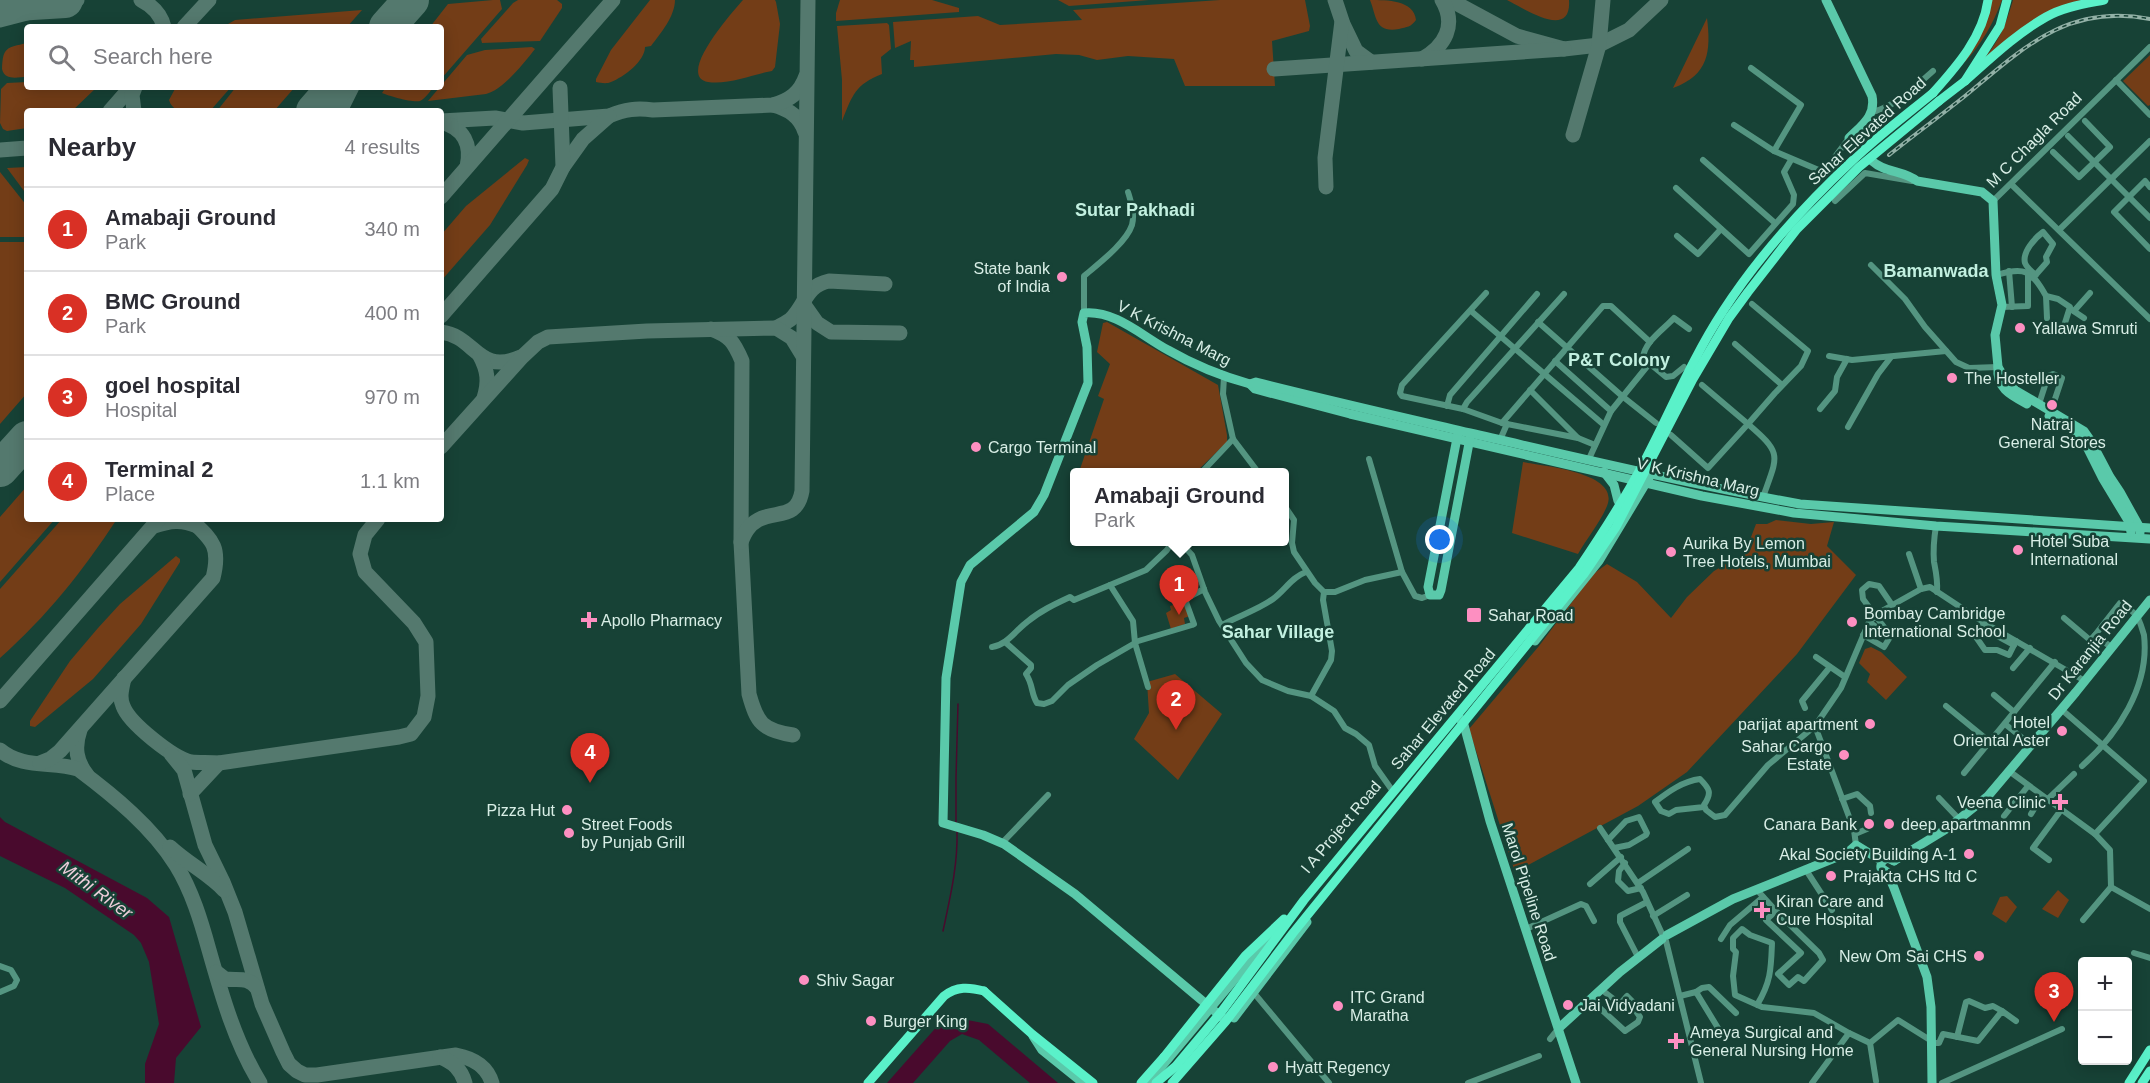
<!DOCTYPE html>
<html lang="en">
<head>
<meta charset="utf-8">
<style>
	body { margin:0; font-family:Arial,sans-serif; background:#f2f2f3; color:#2b2b33 }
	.controls { position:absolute; right:18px; bottom:18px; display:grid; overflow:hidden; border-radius:6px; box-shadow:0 3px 15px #0003 }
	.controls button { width:54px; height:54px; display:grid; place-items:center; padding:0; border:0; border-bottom:2px solid #e1e1e2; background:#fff; color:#2b2b33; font:30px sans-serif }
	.you { position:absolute; left:1440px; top:540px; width:21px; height:21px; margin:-15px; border:4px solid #fff; border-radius:50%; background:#1a73e8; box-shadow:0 0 0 9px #1a73e833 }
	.badge { display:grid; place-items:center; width:39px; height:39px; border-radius:50%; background:#d93025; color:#fff; font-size:20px; font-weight:700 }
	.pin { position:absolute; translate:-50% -50px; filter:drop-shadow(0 2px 3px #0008) }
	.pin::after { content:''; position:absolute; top:32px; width:21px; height:18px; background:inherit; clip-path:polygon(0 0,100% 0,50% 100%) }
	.popup { position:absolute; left:1070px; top:468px; width:219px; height:78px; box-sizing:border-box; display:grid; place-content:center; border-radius:6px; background:#fff; filter:drop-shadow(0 2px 4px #0005); font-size:20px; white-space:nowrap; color:#7c7c81 }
	.popup b { font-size:22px; color:#2b2b33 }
	.popup::after { content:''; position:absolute; left:50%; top:100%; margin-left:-12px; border:12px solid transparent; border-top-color:#fff }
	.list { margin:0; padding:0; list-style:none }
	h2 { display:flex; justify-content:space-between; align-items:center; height:78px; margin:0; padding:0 24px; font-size:26px }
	h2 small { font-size:20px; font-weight:400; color:#7c7c81 }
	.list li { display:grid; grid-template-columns:39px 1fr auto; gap:18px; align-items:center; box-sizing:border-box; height:84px; padding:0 24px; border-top:2px solid #e1e1e2 }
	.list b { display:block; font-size:22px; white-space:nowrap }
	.list p { margin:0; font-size:20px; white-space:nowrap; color:#7c7c81 }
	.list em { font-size:20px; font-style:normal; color:#7c7c81 }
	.icon { flex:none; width:33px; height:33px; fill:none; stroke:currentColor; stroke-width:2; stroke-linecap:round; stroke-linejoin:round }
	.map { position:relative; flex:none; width:2150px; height:1083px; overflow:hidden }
	.search { position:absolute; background:#fff; box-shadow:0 3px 15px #0003; left:24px; top:24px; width:420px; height:66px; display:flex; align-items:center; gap:15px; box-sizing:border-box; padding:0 21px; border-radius:6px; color:#7c7c81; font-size:22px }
	.panel { position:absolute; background:#fff; box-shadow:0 3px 15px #0003; left:24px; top:108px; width:420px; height:414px; border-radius:6px }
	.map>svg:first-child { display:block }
</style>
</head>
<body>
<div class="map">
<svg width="2150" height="1083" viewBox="0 0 2150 1083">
	<rect width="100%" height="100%" fill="#174236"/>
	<g fill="#733d17">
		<polygon points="493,0 500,0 502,9 441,79 441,27 430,27 448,4"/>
		<polygon points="518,0 557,0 562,4 562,8 540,41 482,43 481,39 513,3"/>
		<path d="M650 0H675C675 16 661 33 651 46L645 47C645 61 624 77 611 82 607 84 601 83 596 82V79L611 50Z"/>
		<path d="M743 0H775L776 2 780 24 775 67 772 71 767 72C749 76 726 85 708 82 675 76 734 10 743 0Z"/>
		<polygon points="840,0 932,0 959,8 959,12 836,21 836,13"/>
		<polygon points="1058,0 1149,0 1069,6"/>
		<polygon points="1220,0 1305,0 1310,26 1309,31 1272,41 1275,86 1185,86 1174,59 1128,56 1097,60 1079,55 1056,54 914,67 914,60 910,60 911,41 895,48 893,22 978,16 1000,25 1082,20 1073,10"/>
		<path d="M1370 0C1387 0 1414 0 1416 20 1411 27 1407 27 1399 29 1375 33 1377 18 1370 0Z"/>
		<path d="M1507 0H1569C1572 41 1523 8 1507 0Z"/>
		<path d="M1991 0H2002C1993 24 1982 43 1965 62Z"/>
		<path d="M2013 0H2085L2074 2 1980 63C1998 44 2006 25 2013 0Z"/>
		<polygon points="362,10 347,27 223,27 235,20"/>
		<path d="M1707 18C1711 51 1709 75 1673 88Z"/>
		<path d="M887 23 889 25 891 49 881 57 882 74C855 85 853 94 842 121V80L837 26Z"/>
		<path d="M27 43V77C17 77 5 81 2 69 3 47 6 48 27 43Z"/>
		<path d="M532 47 535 49C524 63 503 90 486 94L428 101 467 55 485 50Z"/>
		<polygon points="2150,55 2150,105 2148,106 2123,81"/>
		<polygon points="27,82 27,87 97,87 72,111 27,111 27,128 7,131 3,129 0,123 1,89 7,83"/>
		<path d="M176 87H231L210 111C196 111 174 117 169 100Z"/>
		<polygon points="236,87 295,87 274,111 217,111"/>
		<path d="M386 87H434C430 91 425 99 420 101 413 103 389 96 382 93Z"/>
		<polygon points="525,158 529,160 527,165 490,225 441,281 441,235 466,206"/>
		<polygon points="27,167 27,195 7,168"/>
		<polygon points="0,172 27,206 27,237 0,237"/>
		<polygon points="0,242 27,242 27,393 0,424"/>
		<polygon points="1107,322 1218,385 1227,435 1227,442 1196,472 1079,472 1104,399 1098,396 1110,364 1097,352 1103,323"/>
		<path d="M1523 462C1542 466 1621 472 1607 506 1600 523 1587 538 1578 554L1512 533Z"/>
		<polygon points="27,486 27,519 55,519 0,582 0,517"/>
		<path d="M62 519H117C82 572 48 615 0 658V589Z"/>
		<polygon points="1776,520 1811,524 1834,522 1827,546 1856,575 1797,654 1687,772 1638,806 1515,872 1469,729 1539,646 1593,574 1607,564 1637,582 1671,618 1687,597 1714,571 1745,553 1756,524 1767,524"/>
		<polygon points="176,556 180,559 180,562 141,624 93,679 35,727 30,726 30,721 70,661 98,628 120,604"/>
		<polygon points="1185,601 1193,615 1184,618 1185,624 1171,629 1166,613 1171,610 1170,606"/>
		<polygon points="1871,647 1881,652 1907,677 1886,700 1867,682 1870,674 1859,663 1865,649"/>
		<polygon points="1175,674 1222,714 1178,780 1134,739 1149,713 1147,682"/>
		<polygon points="2058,890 2069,900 2058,918 2042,909"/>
		<polygon points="2007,896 2017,907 2006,923 1992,914 2000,897"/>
	</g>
	<g fill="#490a2d">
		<polygon points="0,817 5,822 147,898 169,917 201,1027 176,1058 174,1083 145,1083 145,1064 159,1024 149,962 141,943 134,935 65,888 0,856"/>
		<polygon points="962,1019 988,1024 1058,1083 1030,1083 979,1040 962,1034 950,1041 913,1083 887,1083 940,1023 944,1026"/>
	</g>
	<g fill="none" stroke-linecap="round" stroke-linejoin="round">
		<g stroke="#490a2d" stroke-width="1.5">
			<polyline points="956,823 956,778 958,704"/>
			<path d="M943 931C950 898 958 865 957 831"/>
		</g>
		<g stroke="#54796e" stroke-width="15">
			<path d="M141 0C153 6 161 14 164 27"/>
			<polyline points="1450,0 1517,36 1564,49 1599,45 1629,30 1661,0"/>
			<polyline points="0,20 77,0"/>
			<polyline points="1342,22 1356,51 1371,62"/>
			<polyline points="184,27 209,0"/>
			<polyline points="389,27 396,18"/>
			<path d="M1422 59C1445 46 1457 25 1442 0"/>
			<polyline points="1274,69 1564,49"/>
			<path d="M773 105C788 109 800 116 805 132"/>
			<polyline points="110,111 131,87"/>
			<polyline points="134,111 132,95 135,87"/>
			<polyline points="340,111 352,87"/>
			<path d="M441 121 495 118 523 123 609 116C625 109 637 108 653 110L773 105C790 100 800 93 806 76"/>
			<path d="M441 122C464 128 472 145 467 167"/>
			<polyline points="1573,135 1599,45 1603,0"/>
			<polyline points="0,150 27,148"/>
			<polyline points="563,167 583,139 609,116"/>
			<polyline points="1326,187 1325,158 1342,21 1335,0"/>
			<polyline points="441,197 613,0"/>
			<polyline points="805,306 817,323 831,332 900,333"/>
			<polyline points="441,316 552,189 563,167 560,88"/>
			<path d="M776 328C781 325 788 322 792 318 806 303 806 286 829 281L885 284"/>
			<path d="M711 329C730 336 734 342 742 361L741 542 749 694C757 723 762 730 793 735"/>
			<path d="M441 332C476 336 477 376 521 357"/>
			<path d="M480 356C488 371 489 382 484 398"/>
			<polyline points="441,447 522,357 538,342 548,337 647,331 776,328 792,338 803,356"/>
			<path d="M154 526C170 521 181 519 197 526"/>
			<path d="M741 542C745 532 749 525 758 520 776 510 797 520 802 491L808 0"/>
			<path d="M124 678C122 688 119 697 123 706 129 723 173 758 191 762 200 763 210 762 219 763L399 737 411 734 424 717 428 696 426 642 414 623 365 572 360 554 365 535 378 519"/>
			<polyline points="0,701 159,519"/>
			<path d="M80 730C74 747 76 761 87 775"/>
			<path d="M0 750C22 769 52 761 78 769 114 796 152 827 176 865 192 891 201 921 209 950 222 996 235 1042 260 1083"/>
			<path d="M171 754 184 770 205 845 223 882 235 912 262 1004 283 1052 289 1064 297 1071 305 1075H317L456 1055C472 1058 487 1066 492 1083"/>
			<path d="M40 763 50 759 60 751 213 578C221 546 212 540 190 519"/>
			<polyline points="190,794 219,763"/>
			<path d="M170 847C187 863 209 874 224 890"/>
			<path d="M216 972 225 979C239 981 247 976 257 988"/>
			<path d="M440 1057C453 1062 461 1069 465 1083"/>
		</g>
		<g stroke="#54796e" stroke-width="36">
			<polyline points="0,4 65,0"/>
			<polyline points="387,27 411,0"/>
			<polyline points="314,111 335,87"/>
			<polyline points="0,469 27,439"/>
		</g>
		<g stroke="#549581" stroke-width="6">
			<polyline points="1751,68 1801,105 1774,151"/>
			<polyline points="2116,80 2150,115"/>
			<path d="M1872 112C1895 107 1916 86 1933 71"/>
			<polyline points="1734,125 1774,151 1821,171 1828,166 1849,138"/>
			<polyline points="2068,136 2150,218"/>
			<polyline points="2053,152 2079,177 2110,147 2085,121"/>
			<polyline points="1703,160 1775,223"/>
			<polyline points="2011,184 2150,319"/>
			<polyline points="2150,187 2145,181 2114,212 2150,249"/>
			<polyline points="1676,188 1749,254 1793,204 1794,195 1784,172 1791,160"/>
			<polyline points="1835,201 1865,173 1912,181"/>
			<polyline points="1993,201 2150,47"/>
			<polyline points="2059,230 2150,141"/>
			<polyline points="1677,236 1698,254 1721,229"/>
			<polyline points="1871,265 1905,299 1925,327 1956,362 1969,368 1998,367"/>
			<polyline points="2009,271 2012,307"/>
			<path d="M1996 275C2024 267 2031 269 2046 296"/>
			<path d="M2033 278 2047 262 2046 257 2053 244 2043 232C2035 238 2022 252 2025 263 2027 268 2032 272 2036 275"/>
			<polyline points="1486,293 1402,385 1400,393 1402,396 1463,409 1502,423 1578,438"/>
			<path d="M1752 304 1808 351 1801 366 1775 393 1748 424C1783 454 1778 455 1763 497"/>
			<polyline points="2002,307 2028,306 2028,274"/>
			<polyline points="2072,310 2084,318"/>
			<polyline points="1471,311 1604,425"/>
			<polyline points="2074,311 2090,293"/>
			<path d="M1084 313V276C1098 264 1126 243 1132 225 1135 214 1131 202 1128 192"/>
			<polyline points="2047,318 2046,296 2058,299 2070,307 2064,326"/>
			<polyline points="1538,322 1622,396 1656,423"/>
			<polyline points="1735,344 1782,385"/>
			<polyline points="1829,356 1852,360 1946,351"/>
			<polyline points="1555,361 1611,411 1588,461"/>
			<path d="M1684 367 1673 376 1666 377 1643 358C1644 342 1664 329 1674 318L1689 329"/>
			<polyline points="1224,377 1223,394 1233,439 1258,472"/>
			<polyline points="1530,390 1578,438 1595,445"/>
			<polyline points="2039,404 2048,376 2053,374 2062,378 2051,411"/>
			<polyline points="1447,406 1450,395 1537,294"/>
			<polyline points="1463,409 1467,402 1564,294"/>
			<polyline points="1820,409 1835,391 1837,377 1847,359"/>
			<polyline points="1611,411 1649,364"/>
			<polyline points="1502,423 1603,306 1611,306 1650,342"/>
			<polyline points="1848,427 1878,374 1891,357"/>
			<polyline points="1671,435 1708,468 1748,424 1702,385"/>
			<polyline points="1500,440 1507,424"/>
			<polyline points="1369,459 1402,572 1415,596 1422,598 1430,595"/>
			<polyline points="1202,472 1233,439"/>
			<polyline points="1284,505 1294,520 1292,543 1294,552 1315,583 1324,592 1335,592 1365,580 1402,572"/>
			<path d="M1936 526C1934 538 1933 550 1934 562 1936 572 1938 581 1937 592"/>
			<polyline points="1180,542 1192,555 1205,592 1219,621 1246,663 1262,680 1288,691 1311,696 1334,711 1345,728 1356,734 1369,745 1375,766 1392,790"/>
			<polyline points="1909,554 1921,589"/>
			<polyline points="2064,618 2090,640 2095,635"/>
			<polyline points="1983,622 1976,637 1985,650 1997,650 2009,655 2016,641"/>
			<path d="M1222 625C1238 616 1258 610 1273 599 1285 590 1292 577 1306 572"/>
			<polyline points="1981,627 2014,645"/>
			<polyline points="1863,635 1884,647 1890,637 1869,622"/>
			<polyline points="1890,635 1863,599 1862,590 1869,584 1879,586 1892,605"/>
			<path d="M1005 642 1031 665V668L1026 674C1033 684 1031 694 1037 703L1044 704 1052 701 1068 685 1097 665 1135 643"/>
			<polyline points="1135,642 1192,625 1194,624 1186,602 1187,598 1204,589"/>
			<path d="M992 647C1007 645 1016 630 1027 622 1040 611 1055 604 1070 597L1074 600 1110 585"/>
			<polyline points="1816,657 1845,677"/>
			<polyline points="2013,668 2030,648"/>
			<polyline points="1148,687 1135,643 1133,621 1110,585 1146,570 1167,550 1172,542"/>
			<polyline points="1994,695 2014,712"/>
			<polyline points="1311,696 1331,660 1332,651 1323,600 1324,592"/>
			<polyline points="1946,706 1990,742"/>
			<polyline points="1805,708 1802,701 1830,667"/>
			<polyline points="2061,709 2144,781 2095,834"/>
			<polyline points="2005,724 2031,745"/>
			<path d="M2082 766C2117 735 2150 687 2144 635 2142 629 2140 619 2135 614 2131 610 2125 606 2120 603L2095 635 2111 647"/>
			<polyline points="2009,771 2095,834 2110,850 2111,887"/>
			<polyline points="1964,773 2055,662"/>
			<polyline points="1939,798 1959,819"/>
			<polyline points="1842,799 1857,794 1870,806 1871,813"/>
			<polyline points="2047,800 2074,774"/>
			<path d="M1704 807 1676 810 1669 814 1661 811 1655 802C1668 792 1683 781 1700 779 1710 789 1712 793 1704 805L1706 810 1715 817 1725 815 1768 765 1815 726"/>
			<polyline points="2031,814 2042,796"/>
			<polyline points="2004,816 2028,786"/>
			<polyline points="1600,828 1643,892 1663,936"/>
			<polyline points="1855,834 1867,829"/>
			<polyline points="1608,840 1626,821 1639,817 1647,833 1646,835 1629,845 1614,848"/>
			<polyline points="1002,843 1048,795"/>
			<polyline points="1856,845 1854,830 1815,726 1841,688 1869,622 1880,612 1921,589 1930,587 1983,622 2085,681"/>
			<polyline points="2049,860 2033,848 2061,810"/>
			<polyline points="1625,863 1619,871 1618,881 1628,891 1641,888"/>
			<polyline points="1806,870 1832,910"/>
			<polyline points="1638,883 1688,849"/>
			<polyline points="1590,884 1621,857"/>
			<polyline points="1757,890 1776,911 1766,920 1801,953 1778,974 1789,985 1798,977 1804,981 1823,960 1819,953 1776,911"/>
			<polyline points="1653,916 1687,895"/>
			<polyline points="2083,920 2111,887 2150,909"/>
			<polyline points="1526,929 1581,904 1586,906 1594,921"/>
			<polyline points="1721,939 1730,925 1763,897"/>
			<polyline points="1666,941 1701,1083"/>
			<polyline points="2134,953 2150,958"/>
			<polyline points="1638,957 1620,922 1620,916 1647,902"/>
			<polyline points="0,966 11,970 17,980 14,986 0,992"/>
			<polyline points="1696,992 1702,988 1709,987 1736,1013"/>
			<polyline points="1254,993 1329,1083"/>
			<polyline points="1680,996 1696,992 1718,1028"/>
			<polyline points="1591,1000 1625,1031 1638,1022 1640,1017 1631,1004 1633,1002 1627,996 1620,1004 1602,990"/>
			<path d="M1757 1005C1771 982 1771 969 1772 943L1750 935 1742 929 1733 938V949L1736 952 1733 976 1735 995 1762 1007 1814 1013 1849 1033"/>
			<polyline points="1957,1037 1966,1002 1969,1001 1985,1008 1993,1006 2002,1011"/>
			<polyline points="1550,1039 1559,1028"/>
			<polyline points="1870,1043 1876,1081"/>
			<polyline points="1934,1043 1939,1043 1943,1034 1978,1041 2002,1011 2016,1021"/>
			<polyline points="1468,1083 1539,1056"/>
			<polyline points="1812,1083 1849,1033 1870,1043 1898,1020 1930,1040"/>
			<polyline points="1942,1083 2062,1029"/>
		</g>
		<g stroke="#5ac9aa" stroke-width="9">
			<path d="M1826 0 1872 96C1876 116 1862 125 1849 138L1852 141"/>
			<path d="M1872 161C1885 173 1903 170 1917 181L1982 192 1993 201 1996 275 2002 305 1995 335 1998 367 2007 382 2015 390 2084 431 2091 441 2110 477 2120 492 2140 528V533"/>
			<path d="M1998 367C1996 388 2010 395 2027 404"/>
			<polyline points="1250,384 1255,389 1350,414 1702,496 1794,513 1936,526 2150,539"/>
			<polyline points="2049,416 2075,432 2085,443 2103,479 2129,522 2131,532"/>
			<polyline points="1458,433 1428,587 1430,595 1439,595 1441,590 1470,438"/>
			<polyline points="1604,472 1614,485 1618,501"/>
			<polyline points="1535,641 1599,561 1649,478"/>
			<polyline points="1459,717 1464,725 1490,821 1576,1083"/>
			<polyline points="1894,861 1948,828 1988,796 2076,692 2150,600"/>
			<path d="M1894 861 1888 858C1883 859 1880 863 1881 868L1887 872 1894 888 1927 977 1931 1007 1932 1083"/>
			<polyline points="1667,935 1733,899 1847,853 1856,845 1882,861"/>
			<polyline points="1234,1018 1307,922"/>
			<path d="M1224 1019 1075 894 1004 844 983 835 943 823 946 678 961 582 970 565 1034 512 1044 495 1088 383 1087 347 1082 322 1084 313C1115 310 1142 336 1168 350 1194 365 1221 376 1250 384L1256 382C1327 400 1398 416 1470 433 1580 458 1689 484 1800 504L2150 528"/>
			<polyline points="1559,1028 1620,972 1662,939"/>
			<polyline points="1148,1083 1273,933"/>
		</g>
		<g stroke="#5af1c9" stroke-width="9">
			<path d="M1965 81C1990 59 2016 34 2046 17 2063 7 2084 4 2104 0"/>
			<path d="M1933 93C1957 66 1983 37 1988 0"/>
			<polyline points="1939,101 1965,81 2000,26 2007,0"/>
			<path d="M868 1083 944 996C957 986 969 987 984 991"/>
			<polyline points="1141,1083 1164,1057"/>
			<polyline points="2129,1083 2150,1050"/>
			<polyline points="2142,1083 2150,1071"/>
		</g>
		<defs>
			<path id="rail" d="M1889 155C1914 135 1940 116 1965 96 2023 48 2068 3 2150 19"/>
		</defs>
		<use href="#rail" stroke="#92b0a6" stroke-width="4"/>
		<use href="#rail" stroke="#174236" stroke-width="1.5" stroke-dasharray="4.5" stroke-linecap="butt"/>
		<polyline stroke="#5ac9aa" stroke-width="9" points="1033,1036 1042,1050 1083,1083"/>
		<g stroke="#5af1c9" stroke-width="9">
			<polyline points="984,991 1032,1034 1093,1083"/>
			<polyline points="1164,1057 1245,956 1284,919"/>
			<path d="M1156 1083 1176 1066 1222 1011 1304 900 1579 568C1602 534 1624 500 1643 464 1670 413 1691 360 1723 311 1758 257 1806 204 1853 160 1878 136 1906 115 1933 93"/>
			<polyline points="1172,1083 1226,1021 1293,933 1584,574 1616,527 1693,379 1729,318 1748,292 1797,229 1859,167 1939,101"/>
		</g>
	</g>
	<g fill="#fd8fc1" stroke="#174236" stroke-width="2">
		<circle cx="1062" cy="277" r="6"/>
		<circle cx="2020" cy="328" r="6"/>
		<circle cx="1952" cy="378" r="6"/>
		<circle cx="2052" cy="405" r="6"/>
		<circle cx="976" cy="447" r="6"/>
		<circle cx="2018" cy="550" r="6"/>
		<circle cx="1671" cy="552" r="6"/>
		<rect x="1466" y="607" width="16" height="16" rx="3"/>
		<path d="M586 611h6v6h6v6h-6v6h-6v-6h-6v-6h6z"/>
		<circle cx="1852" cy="622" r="6"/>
		<circle cx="1870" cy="724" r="6"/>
		<circle cx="2062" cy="731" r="6"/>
		<circle cx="1844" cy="755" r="6"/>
		<path d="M2057 793h6v6h6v6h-6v6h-6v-6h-6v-6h6z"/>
		<circle cx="567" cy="810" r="6"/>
		<circle cx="1869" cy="824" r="6"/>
		<circle cx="1889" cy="824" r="6"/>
		<circle cx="569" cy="833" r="6"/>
		<circle cx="1969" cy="854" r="6"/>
		<circle cx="1831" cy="876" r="6"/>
		<path d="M1759 901h6v6h6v6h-6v6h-6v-6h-6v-6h6z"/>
		<circle cx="1979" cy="956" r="6"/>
		<circle cx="804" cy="980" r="6"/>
		<circle cx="1568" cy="1005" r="6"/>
		<circle cx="1338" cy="1006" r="6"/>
		<circle cx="871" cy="1021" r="6"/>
		<path d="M1673 1032h6v6h6v6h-6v6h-6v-6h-6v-6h6z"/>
		<circle cx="1273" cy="1067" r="6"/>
	</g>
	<g text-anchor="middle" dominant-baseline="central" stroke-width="5" stroke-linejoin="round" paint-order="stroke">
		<g font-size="16" fill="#d8eee6" stroke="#174236">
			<text transform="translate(1867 131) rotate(-42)">Sahar Elevated Road</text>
			<text transform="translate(2034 140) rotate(-45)">M C Chagla Road</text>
			<text transform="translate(1174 333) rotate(27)">V K Krishna Marg</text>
			<text transform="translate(1698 477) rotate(13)">V K Krishna Marg</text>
			<text transform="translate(2090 650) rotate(-51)">Dr Karanjia Road</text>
			<text transform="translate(1443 709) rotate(-50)">Sahar Elevated Road</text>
			<text transform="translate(1341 827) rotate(-50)">I A Project Road</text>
			<text transform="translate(1529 892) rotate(72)">Marol Pipeline Road</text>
		</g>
		<g font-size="16" fill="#d8eee6" stroke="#174236" text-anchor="start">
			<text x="1050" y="268" text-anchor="end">State bank<tspan x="1050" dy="18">of India</tspan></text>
			<text x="2032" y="328">Yallawa Smruti</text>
			<text x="1964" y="378">The Hosteller</text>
			<text x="2052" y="424" text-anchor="middle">Natraj<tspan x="2052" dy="18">General Stores</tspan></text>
			<text x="988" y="447">Cargo Terminal</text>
			<text x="2030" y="541">Hotel Suba<tspan x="2030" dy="18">International</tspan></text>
			<text x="1683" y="543">Aurika By Lemon<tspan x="1683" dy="18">Tree Hotels, Mumbai</tspan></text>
			<text x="1864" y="613">Bombay Cambridge<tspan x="1864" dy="18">International School</tspan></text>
			<text x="1488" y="615">Sahar Road</text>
			<text x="601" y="620">Apollo Pharmacy</text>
			<text x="2050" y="722" text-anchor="end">Hotel<tspan x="2050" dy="18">Oriental Aster</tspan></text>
			<text x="1858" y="724" text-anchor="end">parijat apartment</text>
			<text x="1832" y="746" text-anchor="end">Sahar Cargo<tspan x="1832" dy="18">Estate</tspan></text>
			<text x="2046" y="802" text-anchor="end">Veena Clinic</text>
			<text x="555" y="810" text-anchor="end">Pizza Hut</text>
			<text x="581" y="824">Street Foods<tspan x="581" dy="18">by Punjab Grill</tspan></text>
			<text x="1857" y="824" text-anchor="end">Canara Bank</text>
			<text x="1901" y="824">deep apartmanmn</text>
			<text x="1957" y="854" text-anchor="end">Akal Society Building A-1</text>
			<text x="1843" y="876">Prajakta CHS ltd C</text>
			<text x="1776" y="901">Kiran Care and<tspan x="1776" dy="18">Cure Hospital</tspan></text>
			<text x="1967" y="956" text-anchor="end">New Om Sai CHS</text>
			<text x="816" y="980">Shiv Sagar</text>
			<text x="1350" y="997">ITC Grand<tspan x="1350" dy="18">Maratha</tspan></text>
			<text x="1580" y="1005">Jai Vidyadani</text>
			<text x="883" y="1021">Burger King</text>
			<text x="1690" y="1032">Ameya Surgical and<tspan x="1690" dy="18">General Nursing Home</tspan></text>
			<text x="1285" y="1067">Hyatt Regency</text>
		</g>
		<g font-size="18" font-weight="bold" fill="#c2f0e0" stroke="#174236">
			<text x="1135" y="210">Sutar Pakhadi</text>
			<text x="1936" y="271">Bamanwada</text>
			<text x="1619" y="360">P&amp;T Colony</text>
			<text x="1278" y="632">Sahar Village</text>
		</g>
		<g font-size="18" font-style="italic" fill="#eecedb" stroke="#174236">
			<text transform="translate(96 890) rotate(36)">Mithi River</text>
		</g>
	</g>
</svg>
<div class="controls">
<button>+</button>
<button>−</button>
</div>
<div class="you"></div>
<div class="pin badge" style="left:1179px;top:615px">1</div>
<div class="popup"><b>Amabaji Ground</b>Park</div>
<div class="pin badge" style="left:1176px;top:730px">2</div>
<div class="pin badge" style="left:2054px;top:1022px">3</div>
<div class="pin badge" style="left:590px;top:783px">4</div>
<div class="search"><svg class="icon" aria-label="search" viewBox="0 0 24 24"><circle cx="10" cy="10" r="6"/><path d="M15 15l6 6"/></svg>Search here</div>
<section class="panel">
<h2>Nearby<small>4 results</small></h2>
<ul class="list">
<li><span class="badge">1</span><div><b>Amabaji Ground</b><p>Park</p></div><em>340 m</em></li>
<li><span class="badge">2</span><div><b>BMC Ground</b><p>Park</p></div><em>400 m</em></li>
<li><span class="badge">3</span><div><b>goel hospital</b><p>Hospital</p></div><em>970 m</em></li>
<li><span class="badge">4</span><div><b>Terminal 2</b><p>Place</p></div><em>1.1 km</em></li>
</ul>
</section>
</div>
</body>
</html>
